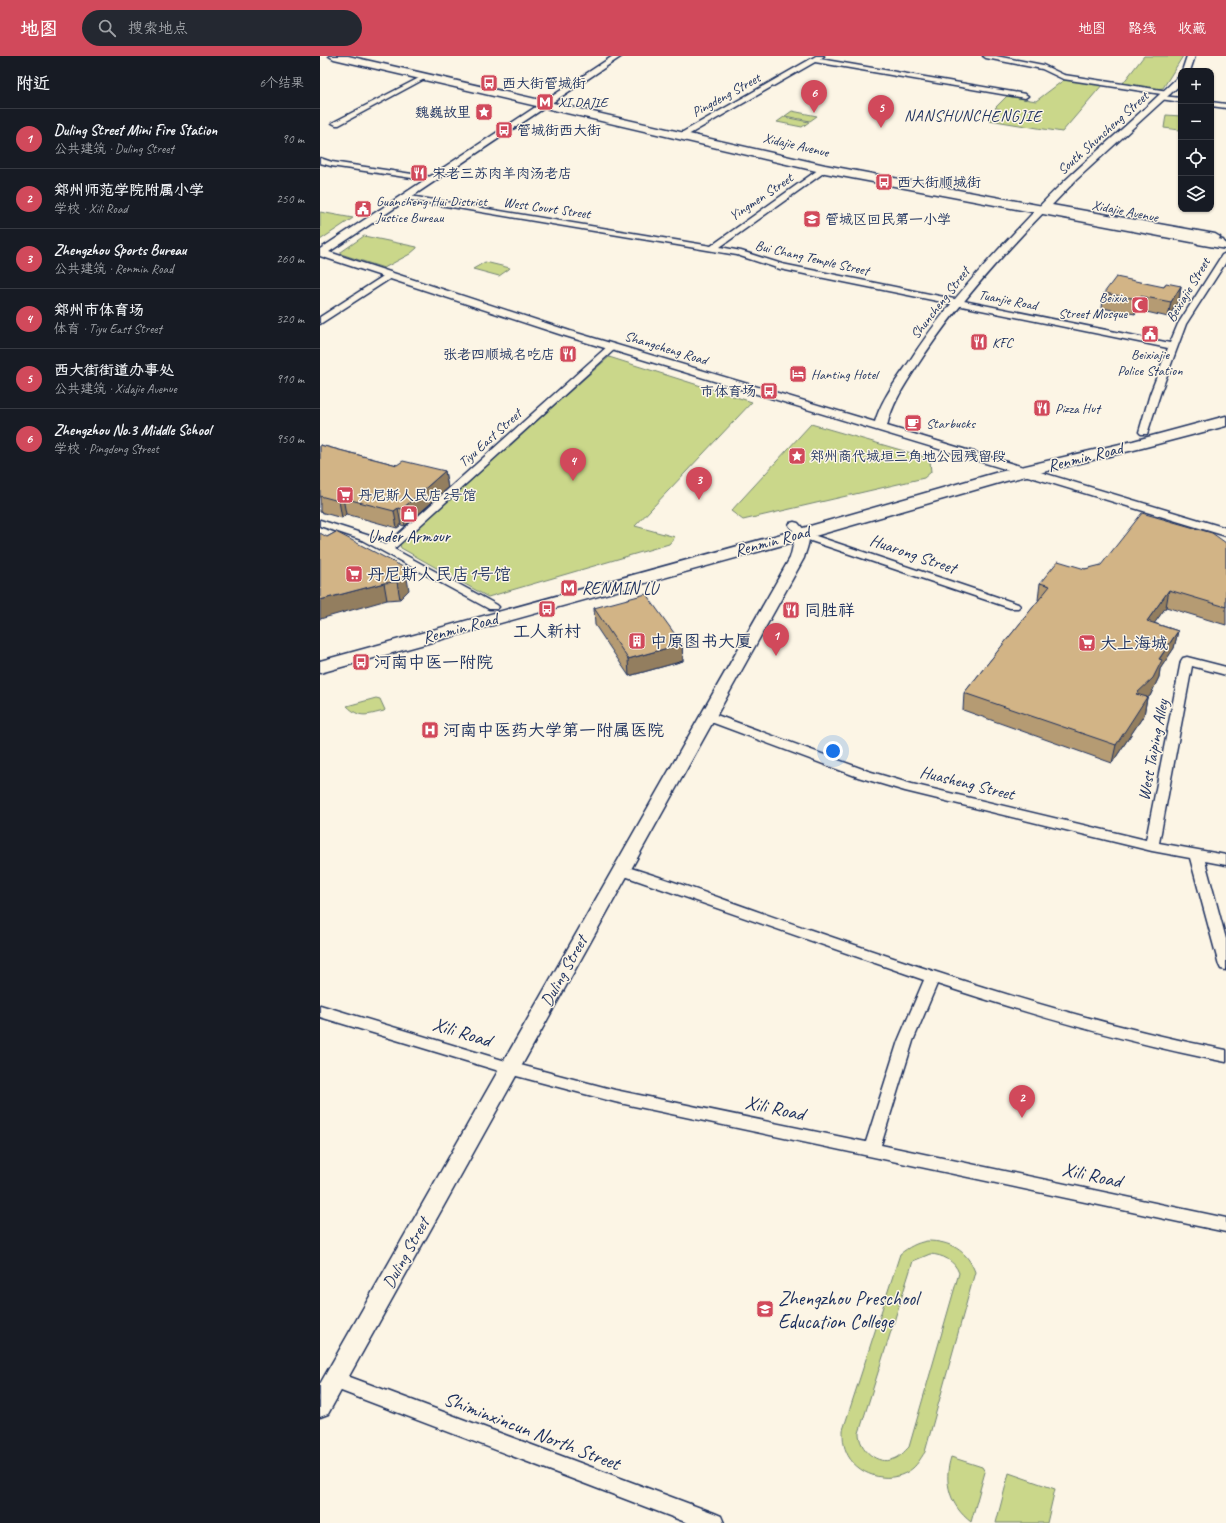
<!DOCTYPE html>
<html lang="zh">
<head>
<meta charset="utf-8">
<style>
	body { margin:0; font-family:Caveat,"LXGW WenKai TC",sans-serif; background:#242831; color:#f1f3f6 }
	.controls { position:absolute; right:12px; top:12px; display:grid; overflow:hidden; border-radius:8px; box-shadow:0 1px 3px #0004 }
	.controls button { width:36px; height:36px; display:grid; place-items:center; padding:0; border:0; border-bottom:1px solid #363941; background:#171b24; color:#f1f3f6; font:20px sans-serif }
	.you { position:absolute; left:513px; top:695px; width:14px; height:14px; margin:-10px; border:3px solid #fff; border-radius:50%; background:#1a73e8; box-shadow:0 0 0 6px #1a73e833 }
	.badge { display:grid; place-items:center; width:26px; height:26px; border-radius:50%; background:#d1495b; color:#fff; font-size:13px; font-weight:700 }
	.pin { position:absolute; translate:-50% -33px; filter:drop-shadow(0 1px 2px #0008) }
	.pin::after { content:''; position:absolute; top:21px; width:14px; height:12px; background:inherit; clip-path:polygon(0 0,100% 0,50% 100%) }
	.list { margin:0; padding:0; list-style:none }
	h2 { display:flex; justify-content:space-between; align-items:center; height:52px; margin:0; padding:0 16px; font-size:17px }
	h2 small { font-size:13px; font-weight:400; color:#9ea1a6 }
	.list li { display:grid; grid-template-columns:26px 1fr auto; gap:12px; align-items:center; box-sizing:border-box; height:60px; padding:0 16px; border-top:1px solid #363941 }
	.list b { display:block; font-size:15px; white-space:nowrap }
	.list p { margin:0; font-size:13px; white-space:nowrap; color:#9ea1a6 }
	.list em { font-size:13px; font-style:normal; color:#9ea1a6 }
	.icon { flex:none; width:22px; height:22px; fill:none; stroke:currentColor; stroke-width:2; stroke-linecap:round; stroke-linejoin:round }
	.map { position:relative; flex:none; width:906px; height:1467px; overflow:hidden }
	header { display:flex; align-items:center; gap:24px; box-sizing:border-box; height:56px; padding:0 20px; background:#d1495b; color:#fff }
	header strong { font-size:19px }
	nav { display:flex; gap:22px; margin-inline-start:auto; font-size:14px }
	.search { width:280px; height:36px; background:#242831; display:flex; align-items:center; gap:10px; box-sizing:border-box; padding:0 14px; border-radius:22px; color:#9ea1a6; font-size:15px }
	main { display:flex }
	aside { flex:1; background:#171b24 }
	.map>svg:first-child { display:block }
</style>
</head>
<body>
<header>
<strong>地图</strong>
<div class="search"><svg class="icon" aria-label="search" viewBox="0 0 24 24"><circle cx="10" cy="10" r="6"/><path d="M15 15l6 6"/></svg>搜索地点</div>
<nav><a>地图</a><a>路线</a><a>收藏</a></nav>
</header>
<main>
<aside>
<h2>附近<small>6个结果</small></h2>
<ul class="list">
<li><span class="badge">1</span><div><b>Duling Street Mini Fire Station</b><p>公共建筑 · Duling Street</p></div><em>90 m</em></li>
<li><span class="badge">2</span><div><b>郑州师范学院附属小学</b><p>学校 · Xili Road</p></div><em>250 m</em></li>
<li><span class="badge">3</span><div><b>Zhengzhou Sports Bureau</b><p>公共建筑 · Renmin Road</p></div><em>260 m</em></li>
<li><span class="badge">4</span><div><b>郑州市体育场</b><p>体育 · Tiyu East Street</p></div><em>320 m</em></li>
<li><span class="badge">5</span><div><b>西大街街道办事处</b><p>公共建筑 · Xidajie Avenue</p></div><em>910 m</em></li>
<li><span class="badge">6</span><div><b>Zhengzhou No.3 Middle School</b><p>学校 · Pingdeng Street</p></div><em>950 m</em></li>
</ul>
</aside>
<div class="map">
<svg width="906" height="1467" viewBox="0 0 906 1467">
	<rect width="100%" height="100%" fill="#fcf5e5"/>
	<filter id="ink" filterUnits="userSpaceOnUse"><feTurbulence type="fractalNoise" baseFrequency=".025" numOctaves="2"/><feDisplacementMap in="SourceGraphic" scale="8" xChannelSelector="R" yChannelSelector="G"/><feConvolveMatrix kernelMatrix="1 2 1 2 8 2 1 2 1" color-interpolation-filters="sRGB"/></filter>
	<g filter="url(#ink)">
		<g fill="#cad78a" stroke="#728374" fill-rule="evenodd">
			<polygon points="824,0 863,0 843,32 836,33 803,27"/>
			<polygon points="745,23 783,28 742,76 669,64 680,53 675,52 687,40 716,45"/>
			<polygon points="472,55 497,60 490,65 465,60"/>
			<polygon points="846,59 861,60 861,71 859,74 844,72"/>
			<polygon points="464,61 489,66 482,71 457,66"/>
			<polygon points="0,156 33,162 0,184"/>
			<polygon points="44,180 97,191 97,192 90,198 64,212 21,198 21,196"/>
			<polygon points="165,206 190,212 189,213 179,220 153,213"/>
			<polygon points="289,301 432,346 315,470 355,481 349,488 168,541 81,492 79,486"/>
			<polygon points="491,368 605,401 610,405 611,416 604,422 423,464 411,455"/>
			<path d="M56 642 60 643 65 654 64 655C47 659 40 663 27 650Z"/>
			<path d="M607 1185C630 1185 647 1194 655 1216L605 1396C600 1403 597 1410 589 1415 568 1429 535 1419 526 1395 523 1388 523 1381 523 1374L580 1198C589 1191 596 1187 607 1185ZM610 1198C623 1199 634 1204 639 1217L589 1391C584 1396 580 1401 574 1403 557 1410 539 1393 539 1377L593 1205Z"/>
			<path d="M631 1401 662 1411 665 1416 651 1466C630 1450 623 1426 631 1401Z"/>
			<polygon points="689,1417 735,1433 727,1467 676,1467"/>
		</g>
		<g fill="none" stroke-linecap="round" stroke-linejoin="round">
			<defs>
				<g id="minor">
					<polygon points="496,0 504,0 500,3 705,38 708,40 705,42 495,6 368,79 365,79 361,77"/>
					<polygon points="663,0 676,0 723,9 744,19 848,35 851,37 848,39 743,23 722,13 666,2"/>
					<polygon points="103,20 108,21 19,69 16,69 12,67"/>
					<polygon points="842,40 861,42 861,46 840,43 840,41"/>
					<polygon points="891,46 906,48 906,52 891,50"/>
					<polygon points="0,102 12,106 112,121 116,123 112,125 11,110 0,107"/>
					<polygon points="502,111 505,111 509,113 400,191 421,195 462,208 850,287 858,268 902,199 906,197 906,206 866,268 840,338 827,378 821,378 819,376 830,338 848,292 460,213 417,199 84,143 80,141 84,139 391,190"/>
					<polygon points="68,217 72,220 71,222 0,268 0,261"/>
					<polygon points="292,288 295,289 297,291 295,293 74,493 177,549 179,551 177,553 169,553 42,484 0,470 0,464 50,480 66,489 289,289"/>
					<path d="M474 466 478 467 486 476 496 480 698 548 700 550 698 552H690L488 484C479 481 474 477 469 469L470 467Z"/>
					<polygon points="867,601 906,611 906,619 872,610 839,787 906,799 906,809 885,805 906,883 906,914 901,913 899,909 870,802 832,795 585,735 538,721 383,663 381,660 383,657 391,657 548,715 592,728 826,784 861,605 863,602"/>
					<path d="M301 809C365 828 428 853 491 874 627 921 764 966 906 994V1006C808 987 712 959 617 928L593 985 561 1089 906 1162V1176L295 1046 189 1018 0 961V949L189 1006 295 1034 546 1086 578 985 604 924 296 817 294 814 296 811Z"/>
					<polygon points="14,1315 394,1457 401,1460 404,1467 368,1467 8,1330 5,1324 8,1318"/>
				</g>
				<g id="tertiary">
					<path d="M293 0H302L9 196 250 275 555 366C561 344 576 325 589 306 619 259 655 218 694 177 712 158 731 137 751 119 787 86 823 55 858 21H861V28L756 124 732 149 895 178 900 181 899 183 895 184 741 155 726 154C678 203 632 255 595 313 583 332 572 348 567 370L906 472V480L242 279 0 200V193Z"/>
					<polygon points="867,0 875,0 870,15 862,15"/>
					<polygon points="882,183 906,187 906,193 878,188 877,186"/>
					<path d="M482 474 487 475C492 483 486 494 484 502L8 1358 0 1361V1328L470 502C472 496 475 478 477 475Z"/>
				</g>
				<g id="primary">
					<polygon points="9,0 28,0 505,109 898,183 903,184 905,187 903,190 898,191 505,117 14,3"/>
					<polygon points="906,360 906,370 822,392 686,425 488,482 0,617 0,605 476,474 675,417 813,385"/>
				</g>
			</defs>
			<use href="#minor" stroke="#1b2f5e" stroke-width="3"/>
			<use href="#tertiary" stroke="#1b2f5e" stroke-width="3"/>
			<use href="#primary" stroke="#1b2f5e" stroke-width="3"/>
			<use href="#minor" fill="#fcf5e5" fill-rule="evenodd"/>
			<use href="#tertiary" fill="#fcf5e5" fill-rule="evenodd"/>
			<use href="#primary" fill="#fcf5e5" fill-rule="evenodd"/>
		</g>
		<g fill="#b59b73" stroke="#1b2f5e">
			<polygon points="861,230 859,245 848,261 818,254 815,258 782,252 784,237 844,231"/>
			<polygon points="0,389 77,409 125,415 128,432 85,470 81,469 77,472 26,458 22,462 0,456"/>
			<polygon points="16,476 89,534 80,543 67,544 7,481"/>
			<polygon points="906,487 906,569 846,551 834,567 858,575 854,592 840,613 839,621 830,640 827,642 824,659 792,707 643,654 644,637 719,544 718,544 720,527 765,513"/>
			<polygon points="274,552 362,588 363,605 309,620 275,569"/>
		</g>
		<g fill="#937e5e" stroke="#1b2f5e">
			<polygon points="861,230 859,245 848,261 851,246"/>
			<polygon points="820,240 818,254 815,258 817,243"/>
			<polygon points="125,415 128,432 85,470 82,453"/>
			<polygon points="23,442 26,458 22,462 19,445"/>
			<polygon points="78,452 81,469 77,472 74,455"/>
			<polygon points="86,517 89,534 80,543 77,526"/>
			<polygon points="64,527 67,544 0,563 0,544"/>
			<polygon points="849,534 846,551 824,582 827,565"/>
			<polygon points="858,575 854,592 840,613 839,621 830,640 827,642 824,659 792,707 796,689 816,638"/>
			<polygon points="362,588 363,605 309,620 308,603"/>
		</g>
		<g fill="#d2b486" stroke="#1b2f5e">
			<polygon points="796,221 844,231 846,227 861,230 851,246 820,240 817,243 784,237"/>
			<polygon points="0,389 77,409 83,405 125,415 82,453 78,452 74,455 23,442 19,445 0,440"/>
			<polygon points="822,457 892,477 906,487 906,551 849,534 827,565 858,575 839,603 842,604 833,622 816,638 827,641 796,689 644,637 730,530 720,527 738,505 765,513 781,509"/>
			<polygon points="16,476 83,511 86,517 77,526 64,527 0,544 0,477 7,481"/>
			<polygon points="326,538 362,588 308,603 274,552"/>
		</g>
	</g>
	<defs>
		<symbol id="bus-square" viewBox="-11 -11 22 22"><rect x="-9" y="-9" width="18" height="18" rx="4" fill="#d1495b" stroke="#fcf5e5"/><path d="M-5-6H5V4H4V6H2V4H-2V6H-4V4H-5ZM-3.5-4V0h7V-4ZM-3.5 1.2v1.5H-2V1.2ZM2 1.2v1.5H3.5V1.2Z" fill="#fff"/></symbol>
		<symbol id="metro-square" viewBox="-11 -11 22 22"><rect x="-9" y="-9" width="18" height="18" rx="4" fill="#d1495b" stroke="#fcf5e5"/><path d="M-5.5 5V-5H-3L0 0L3-5H5.5V5H3V-.5L0 4L-3-.5V5Z" fill="#fff"/></symbol>
		<symbol id="sight-square" viewBox="-11 -11 22 22"><rect x="-9" y="-9" width="18" height="18" rx="4" fill="#d1495b" stroke="#fcf5e5"/><path d="M0-6L1.8-2.2L6-1.7L2.9 1.2L3.7 5.4L0 3.3L-3.7 5.4L-2.9 1.2L-6-1.7L-1.8-2.2Z" fill="#fff"/></symbol>
		<symbol id="restaurant-square" viewBox="-11 -11 22 22"><rect x="-9" y="-9" width="18" height="18" rx="4" fill="#d1495b" stroke="#fcf5e5"/><path d="M-5-6h1v4h1v-4h1v4h1v-4h1v5L-1.5 .5V6h-2V.5L-5-1ZM5-6V6H3V1.5H1.5Q1.5-4 5-6Z" fill="#fff"/></symbol>
		<symbol id="civic-square" viewBox="-11 -11 22 22"><rect x="-9" y="-9" width="18" height="18" rx="4" fill="#d1495b" stroke="#fcf5e5"/><path d="M-.6-6.5H3V-4.5H.6V-3L4-1V1h2V6H-6V1h2V-1L-.6-3ZM-1.2 2.5V6h2.4V2.5Z" fill="#fff"/></symbol>
		<symbol id="school-square" viewBox="-11 -11 22 22"><rect x="-9" y="-9" width="18" height="18" rx="4" fill="#d1495b" stroke="#fcf5e5"/><path d="M0-5L7-2L0 1L-7-2ZM-4 1L0 2.5L4 1V4Q0 6-4 4Z" fill="#fff"/></symbol>
		<symbol id="mosque-square" viewBox="-11 -11 22 22"><rect x="-9" y="-9" width="18" height="18" rx="4" fill="#d1495b" stroke="#fcf5e5"/><path d="M3.5-4.9A6 6 0 1 0 3.5 4.9A5 5 0 1 1 3.5-4.9Z" fill="#fff"/></symbol>
		<symbol id="hotel-square" viewBox="-11 -11 22 22"><rect x="-9" y="-9" width="18" height="18" rx="4" fill="#d1495b" stroke="#fcf5e5"/><path d="M-6-4.5h1.5V1H6V5H4.5V3h-9V5H-6ZM-4 0a1.8 1.8 0 1 1 3.6 0ZM.5 0V-2.5h3Q6-2.5 6 0Z" fill="#fff"/></symbol>
		<symbol id="cafe-square" viewBox="-11 -11 22 22"><rect x="-9" y="-9" width="18" height="18" rx="4" fill="#d1495b" stroke="#fcf5e5"/><path d="M-5.5-4.5H6V0H3Q3 3.5 0 3.5H-2.5Q-5.5 3.5-5.5 0ZM3-3.2v2h1.7v-2ZM-6 4.5H4V6H-6Z" fill="#fff"/></symbol>
		<symbol id="supermarket-square" viewBox="-11 -11 22 22"><rect x="-9" y="-9" width="18" height="18" rx="4" fill="#d1495b" stroke="#fcf5e5"/><path d="M-6-5.5h2.5l.6 2H6L4.5 2H-2.5L-4.4-4H-6ZM-1.5 3.2a1.3 1.3 0 1 0 .1 0ZM3 3.2a1.3 1.3 0 1 0 .1 0Z" fill="#fff"/></symbol>
		<symbol id="shop-square" viewBox="-11 -11 22 22"><rect x="-9" y="-9" width="18" height="18" rx="4" fill="#d1495b" stroke="#fcf5e5"/><path d="M-5-2.5h2.3a2.7 3.5 0 0 1 5.4 0H5L5.5 6h-11ZM-1.5-2.5h3a1.5 2.3 0 0 0-3 0Z" fill="#fff"/></symbol>
		<symbol id="building-square" viewBox="-11 -11 22 22"><rect x="-9" y="-9" width="18" height="18" rx="4" fill="#d1495b" stroke="#fcf5e5"/><path d="M-4-6H4V6H1V3H-1V6H-4ZM-2.5-4.3h1.7v1.8h-1.7ZM.8-4.3h1.7v1.8H.8ZM-2.5-1h1.7V.8h-1.7ZM.8-1h1.7V.8H.8Z" fill="#fff"/></symbol>
		<symbol id="hospital-square" viewBox="-11 -11 22 22"><rect x="-9" y="-9" width="18" height="18" rx="4" fill="#d1495b" stroke="#fcf5e5"/><path d="M-5-5h3v3.5h4V-5h3V5h-3V1.5h-4V5h-3Z" fill="#fff"/></symbol>
		<symbol id="university-square" viewBox="-11 -11 22 22"><rect x="-9" y="-9" width="18" height="18" rx="4" fill="#d1495b" stroke="#fcf5e5"/><path d="M0-5L7-2L0 1L-7-2ZM-4 1L0 2.5L4 1V4Q0 6-4 4Z" fill="#fff"/></symbol>
	</defs>
	<g fill-rule="evenodd">
		<use href="#bus-square" x="159" y="17" width="20" height="20"/>
		<use href="#metro-square" x="215" y="36" width="20" height="20"/>
		<use href="#sight-square" x="154" y="46" width="20" height="20"/>
		<use href="#bus-square" x="174" y="64" width="20" height="20"/>
		<use href="#restaurant-square" x="89" y="107" width="20" height="20"/>
		<use href="#bus-square" x="554" y="116" width="20" height="20"/>
		<use href="#civic-square" x="33" y="143" width="20" height="20"/>
		<use href="#school-square" x="482" y="153" width="20" height="20"/>
		<use href="#mosque-square" x="810" y="239" width="20" height="20"/>
		<use href="#civic-square" x="820" y="268" width="20" height="20"/>
		<use href="#restaurant-square" x="649" y="276" width="20" height="20"/>
		<use href="#restaurant-square" x="238" y="288" width="20" height="20"/>
		<use href="#hotel-square" x="468" y="308" width="20" height="20"/>
		<use href="#bus-square" x="439" y="325" width="20" height="20"/>
		<use href="#restaurant-square" x="712" y="342" width="20" height="20"/>
		<use href="#cafe-square" x="583" y="357" width="20" height="20"/>
		<use href="#sight-square" x="467" y="390" width="20" height="20"/>
		<use href="#supermarket-square" x="15" y="429" width="20" height="20"/>
		<use href="#shop-square" x="79" y="448" width="20" height="20"/>
		<use href="#supermarket-square" x="24" y="508" width="20" height="20"/>
		<use href="#metro-square" x="239" y="522" width="20" height="20"/>
		<use href="#bus-square" x="217" y="543" width="20" height="20"/>
		<use href="#restaurant-square" x="461" y="544" width="20" height="20"/>
		<use href="#building-square" x="307" y="575" width="20" height="20"/>
		<use href="#supermarket-square" x="757" y="577" width="20" height="20"/>
		<use href="#bus-square" x="31" y="596" width="20" height="20"/>
		<use href="#hospital-square" x="100" y="664" width="20" height="20"/>
		<use href="#university-square" x="435" y="1243" width="20" height="20"/>
	</g>
	<g text-anchor="middle" dominant-baseline="central" stroke-width="3" stroke-linejoin="round" paint-order="stroke">
		<g font-size="14" fill="#1b2f5e" stroke="#fcf5e5" text-anchor="start">
			<text x="182" y="27">西大街管城街</text>
			<text x="238" y="46">XI DAJIE</text>
			<text x="151" y="56" text-anchor="end">魏巍故里</text>
			<text x="197" y="74">管城街西大街</text>
			<text x="112" y="117">宋老三苏肉羊肉汤老店</text>
			<text x="577" y="126">西大街顺城街</text>
			<text x="56" y="145">Guancheng Hui District<tspan x="56" dy="16">Justice Bureau</tspan></text>
			<text x="505" y="163">管城区回民第一小学</text>
			<text x="807" y="241" text-anchor="end">Beixia<tspan x="807" dy="16">Street Mosque</tspan></text>
			<text x="672" y="286">KFC</text>
			<text x="235" y="298" text-anchor="end">张老四顺城名吃店</text>
			<text x="830" y="298" text-anchor="middle">Beixiajie<tspan x="830" dy="16">Police Station</tspan></text>
			<text x="491" y="318">Hanting Hotel</text>
			<text x="436" y="335" text-anchor="end">市体育场</text>
			<text x="735" y="352">Pizza Hut</text>
			<text x="606" y="367">Starbucks</text>
			<text x="490" y="400">郑州商代城垣三角地公园残留段</text>
			<text x="38" y="439">丹尼斯人民店2号馆</text>
		</g>
		<g font-size="14" fill="#1b2f5e" stroke="#fcf5e5">
			<text transform="translate(406 39) rotate(-29)">Pingdeng Street</text>
			<text transform="translate(783 77) rotate(-42)">South Shuncheng Street</text>
			<text transform="translate(476 89) rotate(13)">Xidajie Avenue</text>
			<text transform="translate(441 141) rotate(-34)">Yingmen Street</text>
			<text transform="translate(227 152) rotate(8)">West Court Street</text>
			<text transform="translate(805 155) rotate(11)">Xidajie Avenue</text>
			<text transform="translate(492 202) rotate(13)">Bui Chang Temple Street</text>
			<text transform="translate(868 234) rotate(-59)">Beixiajie Street</text>
			<text transform="translate(688 244) rotate(11)">Tuanjie Road</text>
			<text transform="translate(620 247) rotate(-52)">Shuncheng Street</text>
			<text transform="translate(346 292) rotate(17)">Shangcheng Road</text>
			<text transform="translate(170 382) rotate(-42)">Tiyu East Street</text>
		</g>
		<g font-size="16" letter-spacing="1" fill="#1b2f5e" stroke="#fcf5e5">
			<text x="653" y="60">NANSHUNCHENGJIE</text>
		</g>
		<g font-size="17" fill="#1b2f5e" stroke="#fcf5e5">
			<text transform="translate(765 401) rotate(-14)">Renmin Road</text>
			<text transform="translate(452 485) rotate(-15)">Renmin Road</text>
			<text transform="translate(593 498) rotate(19)">Huarong Street</text>
			<text transform="translate(140 572) rotate(-15)">Renmin Road</text>
			<text transform="translate(833 694) rotate(-79)">West Taiping Alley</text>
			<text transform="translate(647 727) rotate(14)">Huasheng Street</text>
			<text transform="translate(244 915) rotate(-61)">Duling Street</text>
			<text transform="translate(86 1197) rotate(-61)">Duling Street</text>
		</g>
		<g font-size="17" fill="#1b2f5e" stroke="#fcf5e5" text-anchor="start">
			<text x="89" y="480" text-anchor="middle">Under Armour</text>
			<text x="47" y="518">丹尼斯人民店1号馆</text>
			<text x="262" y="532">RENMIN LU</text>
			<text x="484" y="554">同胜祥</text>
			<text x="227" y="575" text-anchor="middle">工人新村</text>
			<text x="330" y="585">中原图书大厦</text>
			<text x="780" y="587">大上海城</text>
			<text x="54" y="606">河南中医一附院</text>
			<text x="123" y="674">河南中医药大学第一附属医院</text>
		</g>
		<g font-size="20" fill="#1b2f5e" stroke="#fcf5e5">
			<text transform="translate(142 976) rotate(17)">Xili Road</text>
			<text transform="translate(455 1052) rotate(12)">Xili Road</text>
			<text transform="translate(772 1119) rotate(12)">Xili Road</text>
			<text transform="translate(212 1375) rotate(21)">Shiminxincun North Street</text>
		</g>
		<g font-size="20" fill="#1b2f5e" stroke="#fcf5e5" text-anchor="start">
			<text x="458" y="1242">Zhengzhou Preschool<tspan x="458" dy="23">Education College</tspan></text>
		</g>
	</g>
</svg>
<div class="controls">
<button>+</button>
<button>−</button>
<button><svg class="icon" aria-label="locate" viewBox="0 0 24 24"><circle cx="12" cy="12" r="6"/><path d="M12 2v4M12 18v4M2 12h4M18 12h4"/></svg></button>
<button><svg class="icon" aria-label="layers" viewBox="0 0 24 24"><path d="M12 4l9 5-9 5-9-5zM3 14l9 5 9-5"/></svg></button>
</div>
<div class="you"></div>
<div class="pin badge" style="left:456px;top:600px">1</div>
<div class="pin badge" style="left:702px;top:1062px">2</div>
<div class="pin badge" style="left:379px;top:444px">3</div>
<div class="pin badge" style="left:253px;top:425px">4</div>
<div class="pin badge" style="left:561px;top:72px">5</div>
<div class="pin badge" style="left:494px;top:57px">6</div>
</div>
</main>
</body>
</html>
